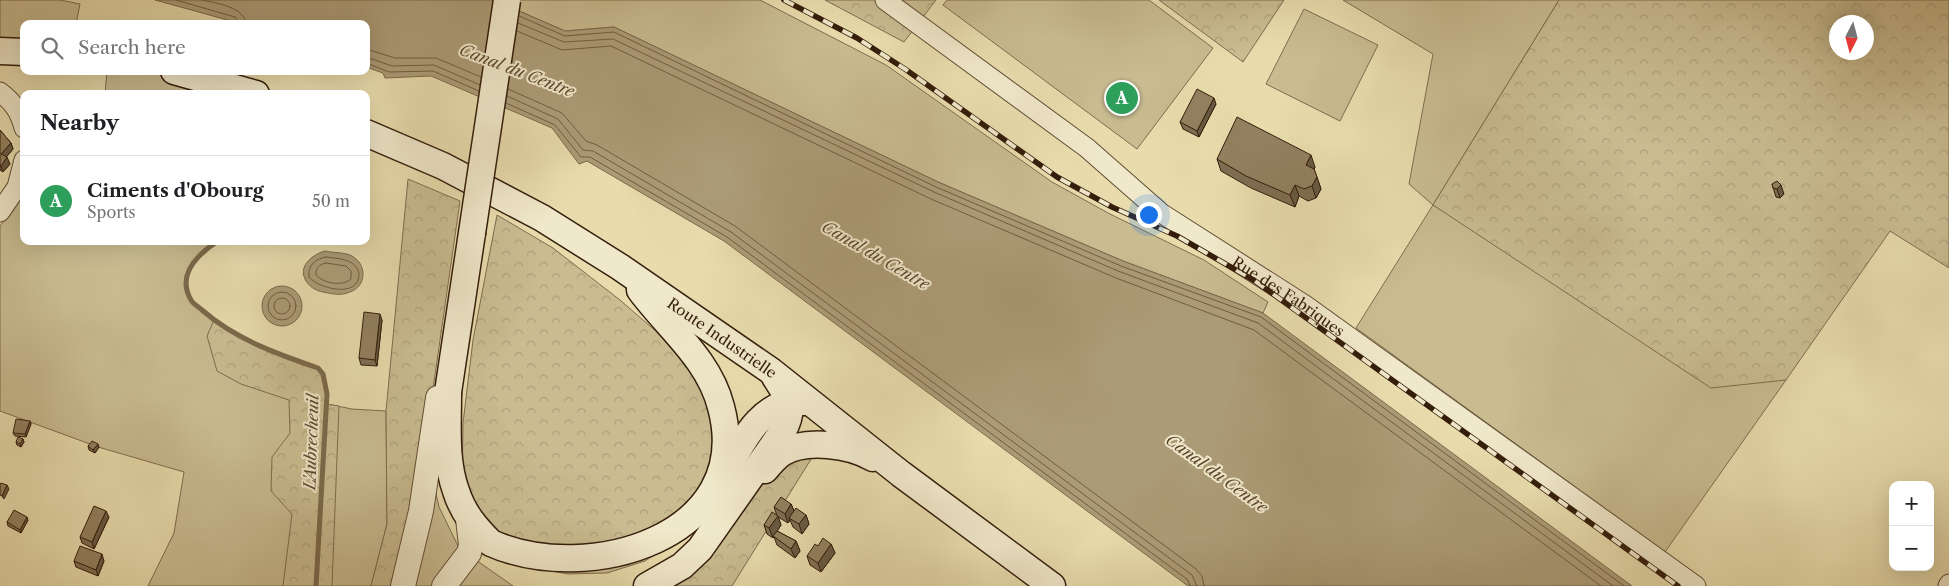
<!DOCTYPE html>
<html lang="en">
<head>
<meta charset="utf-8">
<style>
	body { margin:0; font-family:"Libre Caslon Text",serif; background:#f6f6f6; color:#202124 }
	.controls { position:absolute; right:15px; bottom:15px; display:grid; overflow:hidden; border-radius:10px; box-shadow:0 5px 20px #0002 }
	.controls button { width:45px; height:45px; display:grid; place-items:center; padding:0; border:0; border-bottom:1px solid #e0e0e0; background:#fff; color:#202124; font:25px sans-serif }
	.compass { position:absolute; left:1829px; top:15px; width:45px; height:45px; border-radius:50%; background:#fff; box-shadow:0 5px 20px #0002; rotate:186deg }
	.you { position:absolute; left:1148px; top:214px; width:18px; height:18px; margin:-12px; border:4px solid #fff; border-radius:50%; background:#1a73e8; box-shadow:0 0 0 8px #1a73e833 }
	.badge { display:grid; place-items:center; width:32px; height:32px; border-radius:50%; background:#8f2418; color:#fff; font-size:16px; font-weight:700 }
	.pin { position:absolute; translate:-50% -50%; border:2px solid #fff; box-shadow:0 1px 5px #0006 }
	.list { margin:0; padding:0; list-style:none }
	h2 { display:flex; justify-content:space-between; align-items:center; height:65px; margin:0; padding:0 20px; font-size:21px }
	h2 small { font-size:16px; font-weight:400; color:#757577 }
	.list li { display:grid; grid-template-columns:32px 1fr auto; gap:15px; align-items:center; box-sizing:border-box; height:90px; padding:0 20px; border-top:1px solid #e0e0e0 }
	.list b { display:block; font-size:19px; white-space:nowrap }
	.list p { margin:0; font-size:16px; white-space:nowrap; color:#757577 }
	.list em { font-size:16px; font-style:normal; color:#757577 }
	.icon { flex:none; width:28px; height:28px; fill:none; stroke:currentColor; stroke-width:2; stroke-linecap:round; stroke-linejoin:round }
	.map { position:relative; flex:none; width:1949px; height:586px; overflow:hidden }
	.search { position:absolute; background:#fff; box-shadow:0 5px 20px #0002; left:20px; top:20px; width:350px; height:55px; display:flex; align-items:center; gap:12px; box-sizing:border-box; padding:0 18px; border-radius:10px; color:#757577; font-size:19px }
	.panel { position:absolute; background:#fff; box-shadow:0 5px 20px #0002; left:20px; top:90px; width:350px; height:155px; border-radius:10px }
	.map>svg:first-child { display:block }
</style>
</head>
<body>
<div class="map">
<svg width="1949" height="586" viewBox="0 0 1949 586">
	<defs>
		<pattern id="forest-crowns" width="20" height="18" patternUnits="userSpaceOnUse" patternTransform="scale(1.25)"><rect width="20" height="18" fill="#c9bc91"/><path d="M2 6a3 3 0 1 1 6 0M12 15a3 3 0 1 1 6 0" fill="none" stroke="#ada17c"/></pattern>
	</defs>
	<rect width="100%" height="100%" fill="#e8dcad"/>
	<filter id="stains"><feTurbulence type="fractalNoise" baseFrequency=".004" numOctaves="4"/><feColorMatrix values="0 0 0 0 .2 0 0 0 0 .09 0 0 0 0 .02 0 0 0 .5 -.17"/></filter>
	<radialGradient id="worn" r=".72"><stop offset=".6" stop-color="#630" stop-opacity="0"/><stop offset="1" stop-color="#630" stop-opacity=".3"/></radialGradient>
	<g fill="#c9bc91" stroke="#7e6c4e">
		<polygon points="0,0 60,0 80,4 76,24 24,24 24,52 0,51"/>
		<polygon points="494,0 760,0 886,65 1052,182 1110,214 1204,260 1268,302 1263,313 1123,261 938,182 614,27 565,31"/>
		<polygon points="947,0 1149,0 1213,48 1137,149 943,5"/>
		<polygon points="1343,0 1559,0 1433,205 1749,382 1786,380 1665,552 1356,328 1433,205 1409,184 1433,54"/>
		<polygon points="1304,9 1378,45 1340,121 1266,84"/>
		<polygon points="107,71 174,71 218,94 105,94"/>
		<path d="M24 191V241H218C198 254 176 274 191 300 193 304 199 307 202 310 235 339 277 354 318 368L323 374 327 404 352 409 386 411 387 524 371 586H148L174 533 184 472 98 447 0 411V226L22 198Z"/>
		<polygon points="434,485 439,507 459,548 435,586 413,586"/>
		<polygon points="476,560 513,586 453,586"/>
	</g>
	<g fill="url(#forest-crowns)" stroke="#7e6c4e" fill-rule="evenodd">
		<polygon points="825,0 936,0 904,42"/>
		<polygon points="1159,0 1284,0 1243,62"/>
		<path d="M1559 0H1949V268L1890 231 1786 380 1711 388 1433 205ZM1836 22H1866V52H1836Z"/>
		<polygon points="408,179 460,201 414,521 397,586 371,586 387,524 386,411"/>
		<polygon points="497,215 553,248 620,300 697,367 720,450 676,541 645,561 607,573 568,574 544,570 523,561 495,539 462,490 463,423 473,340"/>
		<path d="M214 320 273 352 318 368C326 378 327 391 326 404L339 406 332 586H283L292 514 271 491 272 457 290 433 289 400 241 384 217 371 207 336Z"/>
		<polygon points="813,456 732,586 669,586 774,468 803,457"/>
	</g>
	<g fill="#ab9b76" stroke="#7b694b">
		<polygon points="155,0 494,0 565,31 614,27 938,182 1123,261 1263,313 1632,586 1188,586 724,241 587,161 579,164 552,128 431,76 385,78 383,73 366,67 366,24 242,24"/>
		<path d="M325 251C333 253 345 252 352 256 367 264 367 286 350 292 342 296 332 294 323 292 316 291 308 286 305 279 298 265 314 254 325 251Z"/>
		<circle cx="282" cy="306" r="20"/>
	</g>
	<g fill="none" stroke-linecap="round" stroke-linejoin="round">
		<g stroke="#705c40" stroke-width="1">
			<polyline points="176,0 235,17 239,24"/>
			<path d="M202 0C216 3 245 7 246 24"/>
			<polyline points="519,16 565,36 614,32 936,187 1121,266 1261,317 1624,586"/>
			<polyline points="518,23 564,42 613,39 934,192 1118,271 1258,323 1613,586"/>
			<polyline points="517,31 562,50 611,46 931,199 1116,278 1254,330 1601,586"/>
			<polyline points="366,49 395,58 436,58 481,77"/>
			<polyline points="366,57 392,66 434,65 480,85"/>
			<polyline points="366,63 389,72 433,71 479,91"/>
			<polyline points="508,89 562,113 586,141 597,145 735,226 1196,569 1202,576 1204,586"/>
			<polyline points="507,96 558,119 583,150 593,151 731,232 1192,575 1197,586"/>
			<polyline points="506,103 555,125 581,157 590,157 727,237 1188,580 1190,586"/>
			<path d="M326 257C339 259 354 258 359 273 360 299 319 289 309 277 308 265 315 259 326 257Z"/>
			<path d="M326 263 346 266 351 271V279C342 287 323 283 316 275 315 268 320 264 326 263Z"/>
			<circle cx="282" cy="306" r="14"/>
			<circle cx="282" cy="306" r="8"/>
		</g>
		<path stroke="#7b694b" stroke-width="5" d="M218 241C198 254 176 274 191 300 193 304 199 307 202 310 235 339 277 354 318 368L323 374 327 394 316 586"/>
		<defs>
			<g id="minor">
				<path id="s1" d="M885 0 1087 148 1161 213 1305 305 1696 586"/>
				<path d="M0 92C13 102 20 112 24 128"/>
				<polyline points="0,212 17,187 24,160"/>
				<polyline points="1948,586 1949,584"/>
			</g>
			<g id="tertiary">
				<polyline points="403,586 421,511 438,398"/>
				<polyline points="444,586 469,553 471,545 468,519"/>
			</g>
			<g id="secondary">
				<polyline points="0,51 24,52"/>
				<polyline points="174,71 256,94"/>
				<path id="s2" d="M366 133 443 166 542 218 620 267 771 371 901 474 1052 586"/>
				<path d="M448 394C448 426 445 461 456 491 463 513 475 527 491 543 588 586 756 537 721 407 709 359 668 328 640 290"/>
				<polyline points="445,412 472,233"/>
				<path d="M727 470C744 438 763 399 805 402"/>
				<path d="M765 470C770 464 776 457 782 453 806 438 851 445 873 458"/>
				<path d="M647 586 682 566 700 549 783 431C796 407 788 397 775 377"/>
			</g>
		</defs>
		<use href="#minor" stroke="#614d34" stroke-width="21"/>
		<use href="#tertiary" stroke="#614d34" stroke-width="26"/>
		<use href="#secondary" stroke="#341d0b" stroke-width="29"/>
		<use href="#minor" stroke="#f0e8ca" stroke-width="19"/>
		<use href="#tertiary" stroke="#f0e8ca" stroke-width="24"/>
		<use href="#secondary" stroke="#f0e8ca" stroke-width="26"/>
		<defs>
			<polyline id="rail" points="784,0 857,38 905,69 1057,177 1112,207 1177,236 1255,281 1678,586"/>
		</defs>
		<use href="#rail" stroke="#341d0b" stroke-width="5.5"/>
		<use href="#rail" stroke="#f0e8ca" stroke-width="4" stroke-dasharray="11" stroke-linecap="butt"/>
		<defs>
			<polyline id="secondary-bridge" points="472,233 507,0"/>
		</defs>
		<use href="#secondary-bridge" stroke="#341d0b" stroke-width="29" stroke-linecap="butt"/>
		<use href="#secondary-bridge" stroke="#f0e8ca" stroke-width="26"/>
	</g>
	<g fill="#7e6e52" stroke="#341d0b">
		<polygon points="1216,104 1199,137 1183,129 1180,122"/>
		<polygon points="0,130 11,143 13,149 6,157 10,164 3,172 0,170"/>
		<polygon points="1217,159 1315,167 1314,169 1321,189 1316,198 1308,201 1299,196 1295,207 1251,188 1221,171"/>
		<polygon points="1772,184 1784,194 1780,198 1776,197"/>
		<polygon points="382,320 377,366 361,365 359,358"/>
		<polygon points="30,421 31,424 26,437 15,436 13,433"/>
		<polygon points="23,439 24,442 21,447 17,445 16,442"/>
		<polygon points="88,446 99,447 95,453 89,450"/>
		<polygon points="791,504 794,511 806,515 809,524 802,534 793,527 790,520 788,523 778,517 781,525 777,531 796,541 800,551 795,558 777,545 774,537 773,538 767,534 764,525 777,516 774,507"/>
		<polygon points="109,517 94,549 82,543 80,537"/>
		<polygon points="28,520 21,533 8,526 7,522"/>
		<polygon points="831,544 835,553 821,572 810,565 807,556"/>
		<polygon points="74,561 104,561 98,576 76,567"/>
	</g>
	<g fill="#665a42" stroke="#341d0b">
		<polygon points="1214,98 1216,104 1199,137 1197,131"/>
		<polygon points="11,143 13,149 4,160 1,154"/>
		<polygon points="1311,155 1315,167 1310,177 1306,165"/>
		<polygon points="7,157 10,164 3,172 1,166"/>
		<polygon points="1317,177 1321,189 1316,198 1312,186"/>
		<polygon points="1295,185 1299,196 1295,207 1290,195"/>
		<polygon points="1781,185 1784,194 1780,198 1777,189"/>
		<polygon points="380,314 382,320 377,366 375,360"/>
		<polygon points="30,421 31,424 26,437 25,434"/>
		<polygon points="23,439 24,442 21,447 20,444"/>
		<polygon points="98,444 99,447 95,453 93,450"/>
		<polygon points="7,485 9,489 4,499 2,496"/>
		<polygon points="791,504 795,513 789,518 790,520 788,523 785,514"/>
		<polygon points="1930,509 1933,518 1930,522"/>
		<polygon points="106,511 109,517 94,549 92,542"/>
		<polygon points="806,515 809,524 802,534 799,524"/>
		<polygon points="778,516 781,525 773,538 769,528"/>
		<polygon points="27,517 28,520 21,533 20,530"/>
		<polygon points="796,541 800,551 795,558 791,549"/>
		<polygon points="831,544 835,553 821,572 818,563"/>
		<polygon points="102,554 104,561 98,576 96,570"/>
	</g>
	<g fill="#92805f" stroke="#341d0b">
		<polygon points="1197,89 1214,98 1197,131 1180,122"/>
		<polygon points="1237,117 1311,155 1306,165 1314,169 1317,177 1312,186 1304,189 1295,185 1290,195 1246,176 1217,159"/>
		<polygon points="0,130 11,143 1,154 7,157 1,166 0,165"/>
		<polygon points="1777,181 1781,185 1777,189 1773,188 1772,184"/>
		<polygon points="364,312 380,314 375,360 359,358"/>
		<polygon points="16,419 30,421 25,434 13,433"/>
		<polygon points="18,437 23,439 20,444 16,442"/>
		<polygon points="92,441 98,444 93,450 88,446"/>
		<polygon points="1,483 7,485 2,496 0,495 0,484"/>
		<polygon points="781,497 791,504 785,514 774,507"/>
		<polygon points="94,506 106,511 92,542 80,537"/>
		<polygon points="796,508 806,515 799,524 789,518"/>
		<polygon points="14,510 27,517 20,530 7,522"/>
		<polygon points="772,512 778,516 769,528 764,525"/>
		<polygon points="777,531 796,541 791,549 773,536"/>
		<polygon points="823,538 831,544 818,563 807,556 815,544 818,546"/>
		<polygon points="80,546 102,554 96,570 74,561"/>
	</g>
	<g text-anchor="middle" dominant-baseline="central" stroke-width="4" stroke-linejoin="round" paint-order="stroke">
		<g font-size="15" fill="#341d0b" stroke="#f0e8ca">
			<text stroke="none"><textPath href="#s1" startOffset="501">Rue des Fabriques</textPath></text>
			<text stroke="none"><textPath href="#s2" startOffset="412">Route Industrielle</textPath></text>
		</g>
		<g font-size="16" font-style="italic" fill="#5e4930" stroke="#f0e8ca">
			<text transform="translate(517 70) rotate(21)">Canal du Centre</text>
			<text transform="translate(876 255) rotate(30)">Canal du Centre</text>
			<text transform="translate(311 442) rotate(-88)">L'Aubrecheuil</text>
			<text transform="translate(1217 473) rotate(36)">Canal du Centre</text>
		</g>
	</g>
	<rect width="100%" height="100%" filter="url(#stains)"/>
	<rect width="100%" height="100%" fill="url(#worn)"/>
</svg>
<div class="controls">
<button>+</button>
<button>−</button>
</div>
<svg class="compass" viewBox="-18 -18 36 36"><path d="M0-13l5 13h-10z" fill="#e53935"/><path d="M0 13l5-13h-10z" fill="#757577"/></svg>
<div class="you"></div>
<div class="pin badge" style="left:1122px;top:98px;background:#2e9e5b">A</div>
<div class="search"><svg class="icon" aria-label="search" viewBox="0 0 24 24"><circle cx="10" cy="10" r="6"/><path d="M15 15l6 6"/></svg>Search here</div>
<section class="panel">
<h2>Nearby<small></small></h2>
<ul class="list">
<li><span class="badge" style="background:#2e9e5b">A</span><div><b>Ciments d'Obourg</b><p>Sports</p></div><em>50 m</em></li>
</ul>
</section>
</div>
</body>
</html>
